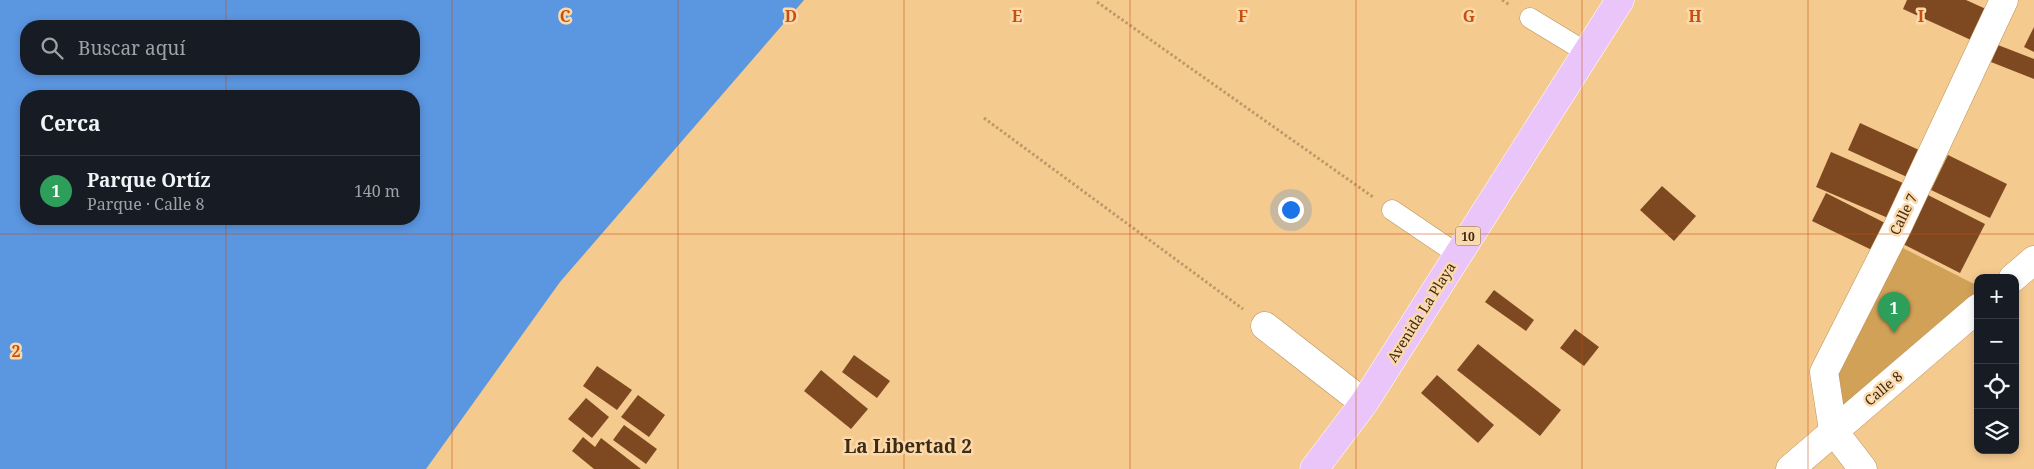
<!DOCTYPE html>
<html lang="es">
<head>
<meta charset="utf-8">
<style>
	body { margin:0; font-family:"Noto Serif",serif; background:#242831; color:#f1f3f6 }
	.controls { position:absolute; right:15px; bottom:15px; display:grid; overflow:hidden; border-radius:10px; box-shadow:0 2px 8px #0003 }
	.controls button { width:45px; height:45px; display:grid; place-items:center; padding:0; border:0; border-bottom:1px solid #363941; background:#171b24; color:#f1f3f6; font:25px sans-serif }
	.you { position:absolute; left:1290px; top:209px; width:18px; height:18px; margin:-12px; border:4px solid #fff; border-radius:50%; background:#1a73e8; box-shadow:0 0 0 8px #1a73e833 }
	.badge { display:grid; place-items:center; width:32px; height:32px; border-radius:50%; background:#8c9099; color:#fff; font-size:16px; font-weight:700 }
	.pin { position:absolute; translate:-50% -41px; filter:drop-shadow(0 1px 2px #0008) }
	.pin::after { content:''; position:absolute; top:26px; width:18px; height:15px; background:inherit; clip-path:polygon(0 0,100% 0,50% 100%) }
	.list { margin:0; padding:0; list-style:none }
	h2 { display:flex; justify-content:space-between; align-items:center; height:65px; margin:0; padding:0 20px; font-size:21px }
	h2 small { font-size:16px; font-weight:400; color:#9ea1a6 }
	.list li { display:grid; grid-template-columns:32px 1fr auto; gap:15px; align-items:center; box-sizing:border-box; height:70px; padding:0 20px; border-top:1px solid #363941 }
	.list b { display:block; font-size:19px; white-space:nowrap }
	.list p { margin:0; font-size:16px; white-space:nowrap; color:#9ea1a6 }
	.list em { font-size:16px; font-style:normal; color:#9ea1a6 }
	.icon { flex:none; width:28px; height:28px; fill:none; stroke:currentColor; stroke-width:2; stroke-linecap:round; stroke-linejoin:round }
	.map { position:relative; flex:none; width:2034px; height:469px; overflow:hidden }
	.search { position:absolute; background:#171b24; box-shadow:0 2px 8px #0003; left:20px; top:20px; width:400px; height:55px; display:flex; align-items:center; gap:12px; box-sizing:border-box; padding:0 18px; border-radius:20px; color:#9ea1a6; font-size:19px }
	.panel { position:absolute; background:#171b24; box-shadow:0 2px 8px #0003; left:20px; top:90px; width:400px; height:135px; border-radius:20px }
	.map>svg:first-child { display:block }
</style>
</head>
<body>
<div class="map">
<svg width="2034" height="469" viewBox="0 0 2034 469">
	<rect width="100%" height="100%" fill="#f5ca8f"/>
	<polygon fill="#d2a158" points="1895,244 1978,286 1978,293 1839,419 1836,373"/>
	<path fill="#5b96e0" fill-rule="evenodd" d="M0 0H804L560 282 426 469H0ZM26 26H414V69H26ZM26 96H414V219H26Z"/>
	<g fill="#7e4921">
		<polygon points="1907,0 1966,0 1986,9 1971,40 1903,9"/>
		<polygon points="2034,27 2034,52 2024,47"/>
		<polygon points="1998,45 2034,59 2034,79 1991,62"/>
		<polygon points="1860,123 1919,150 1907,177 1848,150"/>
		<polygon points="1831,152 1910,186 1895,221 1816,187"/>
		<polygon points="1948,155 2007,184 1990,218 1931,190"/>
		<polygon points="1662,186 1696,216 1674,241 1640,210"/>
		<polygon points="1826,193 1891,226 1878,253 1812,221"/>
		<polygon points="1926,194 1985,224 1960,273 1901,243"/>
		<polygon points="1494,290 1534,320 1526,331 1485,302"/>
		<polygon points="1575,329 1599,347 1584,366 1560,348"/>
		<polygon points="1478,344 1561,410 1540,436 1457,370"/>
		<polygon points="854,355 890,381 877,398 842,372"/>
		<polygon points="597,366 632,390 617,410 583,386"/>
		<polygon points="821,370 868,409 851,429 804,391"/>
		<polygon points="1437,375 1494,425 1478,443 1421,393"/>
		<polygon points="638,395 665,415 649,437 621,417"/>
		<polygon points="586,398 609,417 592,438 568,419"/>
		<polygon points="624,425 657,449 646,464 613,440"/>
		<polygon points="583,437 595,447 601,438 641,469 594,469 572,451"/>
	</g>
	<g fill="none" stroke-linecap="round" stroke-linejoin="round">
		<defs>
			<g id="pedestrian">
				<polyline points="1530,18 1586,52"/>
				<polyline points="1392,210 1457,254"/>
			</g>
			<g id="minor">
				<polyline points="1265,326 1364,403"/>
				<polyline points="1863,469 1833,430 1824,372 1897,228 2004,0"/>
			</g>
			<g id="tertiary">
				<polyline points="2013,278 2034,260"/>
				<polyline points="1790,469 1978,308"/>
			</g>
			<polyline id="primary" points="1314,469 1364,403 1620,0"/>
		</defs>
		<use href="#pedestrian" stroke="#bb9359" stroke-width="21"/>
		<use href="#minor" stroke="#bb9359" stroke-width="29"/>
		<use href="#tertiary" stroke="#bb9359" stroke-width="29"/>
		<use href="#primary" stroke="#fff" stroke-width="29"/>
		<g stroke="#bc9969" stroke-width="3" stroke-dasharray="2.5 2.5" stroke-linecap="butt">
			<polyline points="1502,0 1510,5"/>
			<polyline points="1097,2 1373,197"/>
			<polyline points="984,118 1243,309"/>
		</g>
		<use href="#pedestrian" stroke="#fff" stroke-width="20"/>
		<use href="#minor" stroke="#fff" stroke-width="28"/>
		<use href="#tertiary" stroke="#fff" stroke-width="28"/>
		<use href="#primary" stroke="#eac5fa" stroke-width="28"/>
	</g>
	<path fill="none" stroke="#c6500e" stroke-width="1" stroke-opacity="0.55" d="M226 0V26M452 0V469M678 0V469M904 0V469M1130 0V469M1356 0V469M1582 0V469M1808 0V469M226 69V96M226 219V469M0 234H2034"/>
	<g text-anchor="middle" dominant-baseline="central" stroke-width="5" stroke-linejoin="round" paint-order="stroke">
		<rect fill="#fbd9aa" stroke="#766041" stroke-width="1" x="1455.5" y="226.5" width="25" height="19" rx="4"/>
		<g font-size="12" font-weight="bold" fill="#3d2c14">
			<text x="1468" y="236">10</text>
		</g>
		<g font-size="14" fill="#3d2c14" stroke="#fbd9aa">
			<text transform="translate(1903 214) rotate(-64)">Calle 7</text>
			<text transform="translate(1421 312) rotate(-58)">Avenida La Playa</text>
			<text transform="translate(1883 388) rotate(-40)">Calle 8</text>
		</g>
		<g font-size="19" font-weight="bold" fill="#3d2c14" stroke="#fbd9aa">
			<text x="908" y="446">La Libertad 2</text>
		</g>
	</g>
	<g font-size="16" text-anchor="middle" font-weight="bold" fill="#c6500e" stroke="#fbd9aa" stroke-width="5" stroke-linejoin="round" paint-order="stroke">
		<text x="565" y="22">C</text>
		<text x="791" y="22">D</text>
		<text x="1017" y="22">E</text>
		<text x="1243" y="22">F</text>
		<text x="1469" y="22">G</text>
		<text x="1695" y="22">H</text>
		<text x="1921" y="22">I</text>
		<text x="16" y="357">2</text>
	</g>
</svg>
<div class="controls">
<button>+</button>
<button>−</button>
<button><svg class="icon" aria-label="locate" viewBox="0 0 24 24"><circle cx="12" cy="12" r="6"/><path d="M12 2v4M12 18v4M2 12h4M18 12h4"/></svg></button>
<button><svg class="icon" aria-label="layers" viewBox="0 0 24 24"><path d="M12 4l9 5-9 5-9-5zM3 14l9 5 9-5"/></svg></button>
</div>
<div class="you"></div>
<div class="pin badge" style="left:1894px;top:333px;background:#2e9e5b">1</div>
<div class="search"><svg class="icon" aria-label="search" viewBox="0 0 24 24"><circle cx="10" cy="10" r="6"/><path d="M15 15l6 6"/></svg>Buscar aquí</div>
<section class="panel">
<h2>Cerca<small></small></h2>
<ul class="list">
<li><span class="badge" style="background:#2e9e5b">1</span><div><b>Parque Ortíz</b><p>Parque · Calle 8</p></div><em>140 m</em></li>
</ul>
</section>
</div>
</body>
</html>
